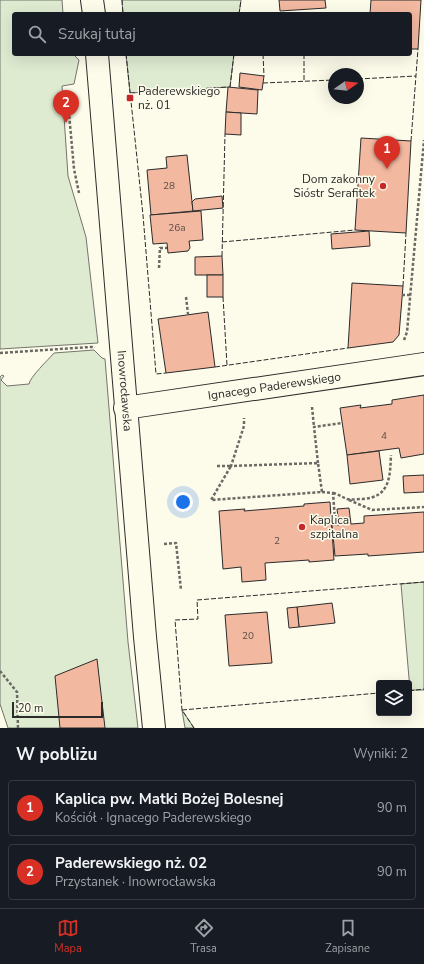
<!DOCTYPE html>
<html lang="pl">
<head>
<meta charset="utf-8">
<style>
	body { margin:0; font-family:"Nunito Sans",sans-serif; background:#20242c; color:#f1f3f6 }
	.controls { position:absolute; right:12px; bottom:12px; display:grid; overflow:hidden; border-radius:4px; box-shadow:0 4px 16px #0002 }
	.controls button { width:36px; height:36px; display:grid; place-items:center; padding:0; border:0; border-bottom:1px solid #363941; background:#171b24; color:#f1f3f6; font:20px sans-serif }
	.compass { position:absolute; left:328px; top:68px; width:36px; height:36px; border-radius:50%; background:#171b24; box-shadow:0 4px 16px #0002; rotate:76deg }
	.scale { position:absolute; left:12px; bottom:10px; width:91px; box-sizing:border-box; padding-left:4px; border:2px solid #2b2b2b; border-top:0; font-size:11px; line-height:14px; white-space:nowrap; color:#2b2b2b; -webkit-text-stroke:3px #fdfbea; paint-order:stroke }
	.you { position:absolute; left:183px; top:502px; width:14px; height:14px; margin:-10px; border:3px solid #fff; border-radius:50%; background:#1a73e8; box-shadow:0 0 0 6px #1a73e833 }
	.badge { display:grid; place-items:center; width:26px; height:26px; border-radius:50%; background:#d93025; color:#fff; font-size:13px; font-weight:700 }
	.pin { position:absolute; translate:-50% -33px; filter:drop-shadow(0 1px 2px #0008) }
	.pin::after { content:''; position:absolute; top:21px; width:14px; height:12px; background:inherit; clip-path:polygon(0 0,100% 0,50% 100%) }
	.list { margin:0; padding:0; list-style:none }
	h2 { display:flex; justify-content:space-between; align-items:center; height:52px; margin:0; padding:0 16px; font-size:17px }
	h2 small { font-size:13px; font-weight:400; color:#9ea1a6 }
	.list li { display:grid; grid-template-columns:26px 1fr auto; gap:12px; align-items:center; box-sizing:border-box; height:56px; margin:0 8px 8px; padding:0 8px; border:1px solid #363941; border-radius:4px }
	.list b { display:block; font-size:15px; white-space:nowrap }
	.list p { margin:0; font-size:13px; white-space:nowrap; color:#9ea1a6 }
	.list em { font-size:13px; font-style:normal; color:#9ea1a6 }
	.icon { flex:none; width:22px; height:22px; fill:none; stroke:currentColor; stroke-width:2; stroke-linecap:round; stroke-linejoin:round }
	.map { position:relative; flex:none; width:424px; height:728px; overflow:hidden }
	.search { position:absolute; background:#171b24; box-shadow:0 4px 16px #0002; left:12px; right:12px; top:12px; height:44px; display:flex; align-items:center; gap:10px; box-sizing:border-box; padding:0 14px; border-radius:4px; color:#9ea1a6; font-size:15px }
	.sheet { height:180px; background:#171b24 }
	nav { display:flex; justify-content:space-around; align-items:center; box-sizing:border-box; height:56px; border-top:1px solid #363941; background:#171b24; font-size:11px; color:#9ea1a6 }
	nav a { display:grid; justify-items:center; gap:2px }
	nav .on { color:#d93025 }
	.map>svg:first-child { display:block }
</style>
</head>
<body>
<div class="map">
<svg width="424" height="728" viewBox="0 0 424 728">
	<rect width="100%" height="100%" fill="#fdfbea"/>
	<g fill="#deebd1" stroke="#74746e">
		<polygon points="0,0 62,0 63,14 14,14 14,54 73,54 79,60 74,84 62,86 68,176 86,237 98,343 0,349"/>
		<polygon points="122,0 241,0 239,14 123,14"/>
		<polygon points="126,54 234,54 230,87 130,93"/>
		<path d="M94 350 102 358 105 359 128 642 138 728H8L0 704V377L2 375 4 376 1 380 7 386 29 384C30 377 48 360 54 353Z"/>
		<polygon points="424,582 424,690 410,690 401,584"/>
		<polygon points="182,710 194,728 185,728"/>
	</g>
	<g fill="#f2b8a0" stroke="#2b2b2b">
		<polygon points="279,0 325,0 326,8 280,11"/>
		<polygon points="371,0 421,0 418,49 410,49 410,14 370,14"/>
		<polygon points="240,73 264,76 262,90 239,87"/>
		<polygon points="228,87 258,90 257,114 226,112"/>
		<polygon points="226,112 241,113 241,135 225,134"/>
		<polygon points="361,138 411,141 406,233 355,230"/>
		<polygon points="187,155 193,211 151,215 147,170 167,168 166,157"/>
		<polygon points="222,196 223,208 193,211 192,202 195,199"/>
		<polygon points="201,211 203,240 189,241 190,248 188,251 168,253 167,243 153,244 150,215"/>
		<polygon points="369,231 370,246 332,249 331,234"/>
		<polygon points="222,256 223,275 195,275 195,257"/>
		<rect x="207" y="275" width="16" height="22"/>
		<polygon points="352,283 403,286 399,335 393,342 348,348"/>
		<polygon points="208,312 215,367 166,373 158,319"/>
		<polygon points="424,395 424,454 401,458 399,448 347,455 340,408 361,405 360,408 392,404 392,400"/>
		<polygon points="379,451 383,480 350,484 347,455"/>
		<polygon points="424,475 424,492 404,493 403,476"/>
		<polygon points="330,502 334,560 309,562 309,560 265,563 266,580 242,582 241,567 223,569 219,511 245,509 244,511 304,506 304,504"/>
		<polygon points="349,508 351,524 364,523 364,516 424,512 424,552 368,556 368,554 335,556 332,525 339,525 337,509"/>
		<polygon points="332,603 335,623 299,627 297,607"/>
		<polygon points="297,607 299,627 289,628 287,608"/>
		<polygon points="267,612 272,663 229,666 225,615"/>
		<polygon points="97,659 105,728 60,728 55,676"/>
	</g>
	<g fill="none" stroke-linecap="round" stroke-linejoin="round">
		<defs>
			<g id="minor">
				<polyline points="92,0 94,14"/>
				<path id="s1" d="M97 54 145 637 154 728"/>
				<path id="s2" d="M125 408 424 364"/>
			</g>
		</defs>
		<use href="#minor" stroke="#2b2b2b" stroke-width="24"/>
		<g stroke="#6a6964" stroke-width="2.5" stroke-dasharray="3 2" stroke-linecap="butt">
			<polyline points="67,91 74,169 79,193"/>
			<polyline points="159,268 160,248 167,248"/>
			<polyline points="402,295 410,295"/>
			<polyline points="186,297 188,314"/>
			<polyline points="404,340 407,332 424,140"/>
			<polyline points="0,353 90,347 95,347"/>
			<polyline points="312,407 314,427"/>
			<polyline points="318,463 314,427 342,423"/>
			<polyline points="217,466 231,466 211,500 322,492 318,463 231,466 244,426 244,418"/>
			<polyline points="322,492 333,493 335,520"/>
			<path d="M333 493C338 494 342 497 347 499 352 500 358 499 363 499 390 497 390 477 391 455"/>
			<polyline points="349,500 372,510 424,507"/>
			<polyline points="164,544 176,543 181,590"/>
			<polyline points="0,671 17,692 18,728"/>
		</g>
		<use href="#minor" stroke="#fdfbea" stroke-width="22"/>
		<g stroke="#2b2b2b" stroke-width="1" stroke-dasharray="5 2" stroke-linecap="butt">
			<polyline points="122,0 123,14"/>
			<polyline points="239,14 241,0"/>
			<polyline points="126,54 143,215 156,374 166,373"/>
			<polyline points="263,54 264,76"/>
			<polyline points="304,54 304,81"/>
			<polyline points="358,79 416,76"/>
			<polyline points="263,83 334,80"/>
			<polyline points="230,87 234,54"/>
			<polyline points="130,93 228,87"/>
			<polyline points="411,141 418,49"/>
			<polyline points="222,242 355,230"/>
			<polyline points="222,256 225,134"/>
			<polyline points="403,286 406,233"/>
			<polyline points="223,297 227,365"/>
			<polyline points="215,367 348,348"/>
			<polyline points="409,691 424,689"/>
			<polyline points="182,710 379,693"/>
			<polyline points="194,728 182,710 175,620 198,619 197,600 424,582"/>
		</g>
	</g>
	<g fill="#c62828" stroke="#fdfbea" stroke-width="1.5">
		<rect x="126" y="94" width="8" height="8" rx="2"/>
		<circle cx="383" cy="186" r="4"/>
		<circle cx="302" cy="527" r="4"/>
	</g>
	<g text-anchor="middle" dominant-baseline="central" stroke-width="3" stroke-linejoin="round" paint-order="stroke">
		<g font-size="10" fill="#5d4e48">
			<text x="169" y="186">28</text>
			<text x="177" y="228">26a</text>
			<text x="384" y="436">4</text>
			<text x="277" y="541">2</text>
			<text x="248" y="636">20</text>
		</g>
		<g font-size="12" fill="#2b2b2b" stroke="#fdfbea" text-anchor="start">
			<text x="138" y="91">Paderewskiego<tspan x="138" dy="14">nż. 01</tspan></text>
			<text x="375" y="179" text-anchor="end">Dom zakonny<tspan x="375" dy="14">Sióstr Serafitek</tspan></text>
			<text x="310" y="520">Kaplica<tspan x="310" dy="14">szpitalna</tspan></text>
		</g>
		<g font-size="12" fill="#2b2b2b" stroke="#fdfbea">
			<text stroke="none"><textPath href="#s2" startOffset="151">Ignacego Paderewskiego</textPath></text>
			<text stroke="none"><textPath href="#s1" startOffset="338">Inowrocławska</textPath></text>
		</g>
	</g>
</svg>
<div class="controls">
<button><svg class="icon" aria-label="layers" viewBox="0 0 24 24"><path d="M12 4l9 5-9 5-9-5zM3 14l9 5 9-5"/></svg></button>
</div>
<svg class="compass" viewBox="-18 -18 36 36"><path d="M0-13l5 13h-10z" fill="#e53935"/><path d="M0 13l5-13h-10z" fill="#9ea1a6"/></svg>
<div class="scale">20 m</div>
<div class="you"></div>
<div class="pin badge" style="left:387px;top:169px">1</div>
<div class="pin badge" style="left:66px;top:123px">2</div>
<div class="search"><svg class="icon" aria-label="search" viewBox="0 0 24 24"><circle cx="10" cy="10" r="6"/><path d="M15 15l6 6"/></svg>Szukaj tutaj</div>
</div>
<section class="sheet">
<h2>W pobliżu<small>Wyniki: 2</small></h2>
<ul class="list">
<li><span class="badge">1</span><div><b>Kaplica pw. Matki Bożej Bolesnej</b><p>Kościół · Ignacego Paderewskiego</p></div><em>90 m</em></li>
<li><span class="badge">2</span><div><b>Paderewskiego nż. 02</b><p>Przystanek · Inowrocławska</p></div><em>90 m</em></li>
</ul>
</section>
<nav>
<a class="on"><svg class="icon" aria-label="map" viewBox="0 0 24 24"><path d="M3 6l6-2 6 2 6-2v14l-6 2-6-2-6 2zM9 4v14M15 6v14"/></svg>Mapa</a>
<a><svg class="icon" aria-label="directions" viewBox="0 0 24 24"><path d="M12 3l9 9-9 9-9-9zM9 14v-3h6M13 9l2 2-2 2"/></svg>Trasa</a>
<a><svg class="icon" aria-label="saved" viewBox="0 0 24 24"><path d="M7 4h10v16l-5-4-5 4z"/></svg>Zapisane</a>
</nav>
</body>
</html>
